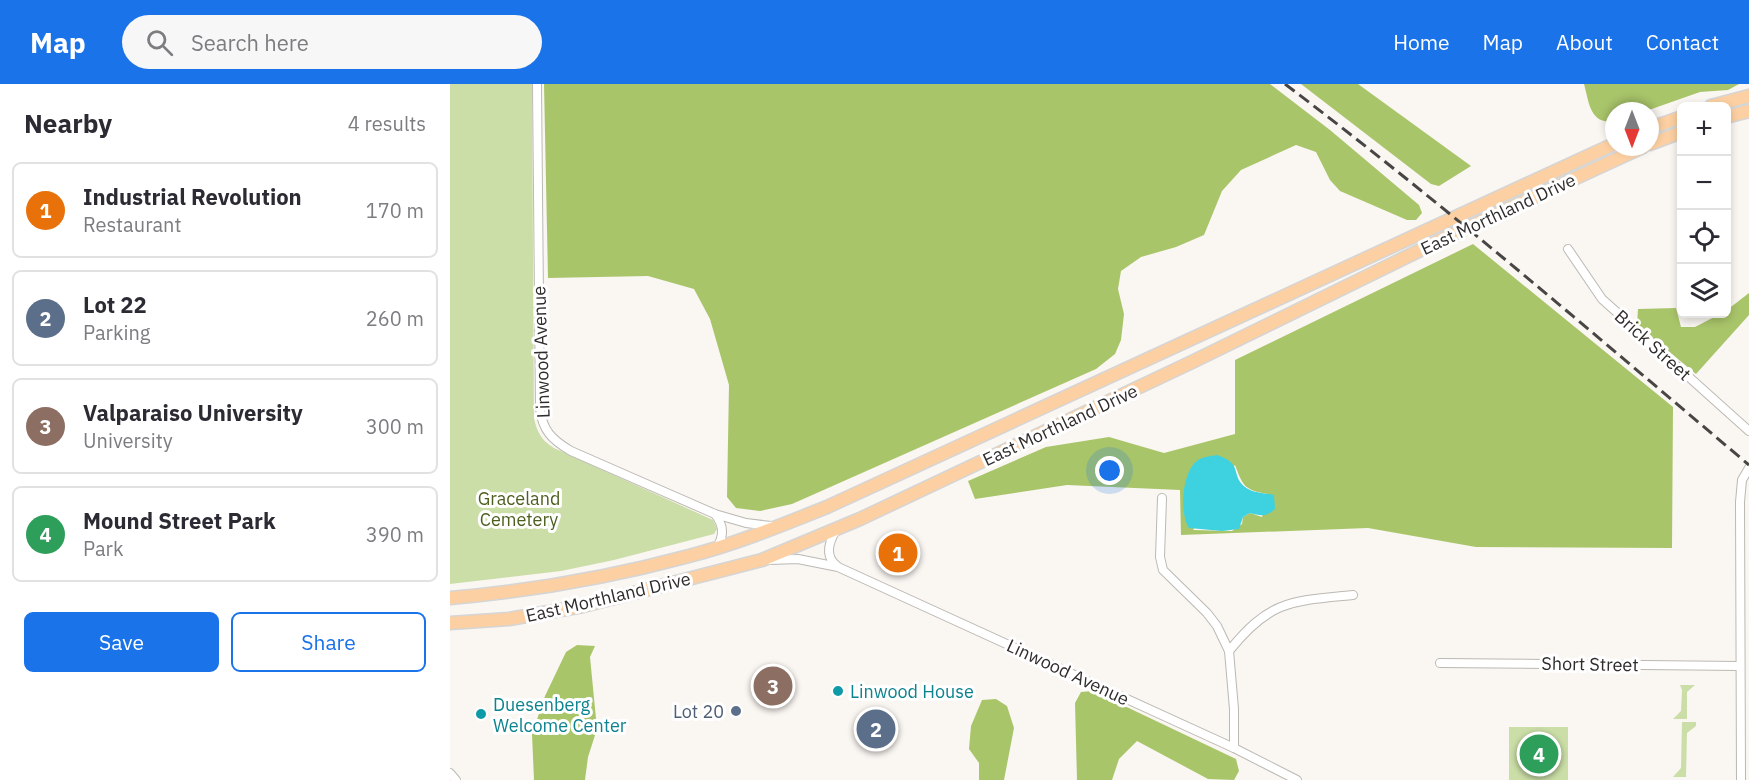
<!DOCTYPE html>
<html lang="en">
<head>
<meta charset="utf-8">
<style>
	body { margin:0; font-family:"IBM Plex Sans",sans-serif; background:#f7f7f7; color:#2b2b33 }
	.controls { position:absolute; right:18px; top:18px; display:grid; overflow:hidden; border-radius:9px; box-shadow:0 3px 9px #0003 }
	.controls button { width:54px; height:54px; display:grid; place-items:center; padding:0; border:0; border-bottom:2px solid #e1e1e2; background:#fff; color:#2b2b33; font:30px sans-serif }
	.compass { position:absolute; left:1155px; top:18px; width:54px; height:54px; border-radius:50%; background:#fff; box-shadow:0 3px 9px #0003; rotate:180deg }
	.you { position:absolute; left:660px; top:387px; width:21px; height:21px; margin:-15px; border:4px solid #fff; border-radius:50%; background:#1a73e8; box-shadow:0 0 0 9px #1a73e833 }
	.badge { display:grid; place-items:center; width:39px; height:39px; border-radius:50%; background:#1a73e8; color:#fff; font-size:20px; font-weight:700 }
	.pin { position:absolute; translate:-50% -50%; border:3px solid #fff; box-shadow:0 2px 6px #0006 }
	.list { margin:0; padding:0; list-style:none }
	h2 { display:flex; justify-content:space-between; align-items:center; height:78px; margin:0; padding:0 24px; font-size:26px }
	h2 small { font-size:20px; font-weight:400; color:#7c7c81 }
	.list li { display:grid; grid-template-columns:39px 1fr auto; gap:18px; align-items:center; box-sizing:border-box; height:96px; margin:0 12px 12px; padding:0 12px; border:2px solid #e1e1e2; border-radius:9px }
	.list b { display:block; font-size:22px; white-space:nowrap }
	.list p { margin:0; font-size:20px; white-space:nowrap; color:#7c7c81 }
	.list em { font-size:20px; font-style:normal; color:#7c7c81 }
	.actions { display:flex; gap:12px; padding:18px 24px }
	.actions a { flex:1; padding:14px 0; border:2px solid #1a73e8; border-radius:9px; text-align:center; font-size:21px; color:#1a73e8 }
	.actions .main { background:#1a73e8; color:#fff }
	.icon { flex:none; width:33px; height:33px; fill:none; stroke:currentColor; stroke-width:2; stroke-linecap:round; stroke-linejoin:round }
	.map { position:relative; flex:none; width:1299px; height:696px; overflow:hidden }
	header { display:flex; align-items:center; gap:36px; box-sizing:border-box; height:84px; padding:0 30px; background:#1a73e8; color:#fff }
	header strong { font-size:28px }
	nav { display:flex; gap:33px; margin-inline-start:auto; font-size:21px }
	.search { width:420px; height:54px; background:#f7f7f7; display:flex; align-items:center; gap:15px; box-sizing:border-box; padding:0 21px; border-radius:33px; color:#7c7c81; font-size:22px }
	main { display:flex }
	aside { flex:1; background:#fff }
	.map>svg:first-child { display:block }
</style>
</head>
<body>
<header>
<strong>Map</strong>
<div class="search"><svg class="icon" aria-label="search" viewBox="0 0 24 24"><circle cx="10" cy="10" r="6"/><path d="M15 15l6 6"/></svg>Search here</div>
<nav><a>Home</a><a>Map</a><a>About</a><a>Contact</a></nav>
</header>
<main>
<aside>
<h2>Nearby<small>4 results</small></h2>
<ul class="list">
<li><span class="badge" style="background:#e8710a">1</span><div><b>Industrial Revolution</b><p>Restaurant</p></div><em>170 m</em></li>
<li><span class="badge" style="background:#5c6f8a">2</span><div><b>Lot 22</b><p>Parking</p></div><em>260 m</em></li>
<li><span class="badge" style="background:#8d6e63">3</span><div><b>Valparaiso University</b><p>University</p></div><em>300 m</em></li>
<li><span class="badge" style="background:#2e9e5b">4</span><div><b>Mound Street Park</b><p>Park</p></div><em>390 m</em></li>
</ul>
<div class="actions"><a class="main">Save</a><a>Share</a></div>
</aside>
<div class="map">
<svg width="1299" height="696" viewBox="0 0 1299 696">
	<rect width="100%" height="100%" fill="#faf6f2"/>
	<g fill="#cbdea7">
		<path d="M0 0H82L84 334C87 348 91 356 104 364L263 436 267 445 264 450 164 476 111 487 0 500Z"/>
		<polygon points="1230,601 1245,601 1237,608 1237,635 1223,635 1231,627 1232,606"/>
		<polygon points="1232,638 1246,638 1246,642 1237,649 1236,693 1223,693 1231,684"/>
		<rect x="1059" y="643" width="59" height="53"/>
	</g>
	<g fill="#a9c56a" fill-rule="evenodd">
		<polygon points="94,0 820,0 880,46 969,121 972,129 966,136 957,136 890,107 880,96 866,68 846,61 791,86 772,107 754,151 726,163 691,173 671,187 668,205 674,230 671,256 665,270 646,285 342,420 310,427 286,424 277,413 279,301 260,235 244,205 198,192 98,194"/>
		<polygon points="851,0 908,0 1021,82 989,102 981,100"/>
		<path d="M1134 0H1289L1278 6 1250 8 1196 27H1164V37C1140 41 1139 18 1134 0Z"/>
		<path d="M1023 160 1223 323 1222 464 1026 463 918 444 731 451 730 406 617 401 525 415 518 397 596 363 659 353 714 369 785 350V276ZM785 381C793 402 794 406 818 410L812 433 800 429 793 433 792 440 782 447 743 446Z"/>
		<polygon points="1299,209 1299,231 1246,290 1187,241 1188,225 1226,224 1231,243 1245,243 1270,230 1276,230 1277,226"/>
		<polygon points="127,561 145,562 140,573 147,645 138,673 135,696 84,696 82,650 95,612 116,568"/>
		<polygon points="643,607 786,675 789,687 784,696 758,695 687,657 669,675 662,696 627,696 625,619 631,608"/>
		<polygon points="546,615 557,622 564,644 554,696 529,696 529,679 519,665 521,642 532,616"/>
	</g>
	<path fill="#3ed2e1" d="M767 371C794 380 780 391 795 403 802 409 815 409 824 411L825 425C816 433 811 432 800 429L793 433 789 445 772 447 739 444C729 429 732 387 748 376 753 373 761 372 767 371Z"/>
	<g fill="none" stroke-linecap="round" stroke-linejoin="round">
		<defs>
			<g id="minor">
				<path d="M87 0 90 324C92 346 102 356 121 367L265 430 296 439 321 442"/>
				<polyline points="1118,165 1152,215 1299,347"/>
				<polyline points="712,414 710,473 713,486 757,529 767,542 779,567 784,625 784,664"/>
				<path d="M265 430C274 442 274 451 267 464"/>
				<path d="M386 446C379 458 374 472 387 482"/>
				<polyline points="320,476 348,475 388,483 784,664 847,696"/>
				<path d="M779 567C820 516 841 517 903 511"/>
				<polyline points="990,579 1290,582"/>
				<polyline points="0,689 6,696"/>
				<polyline points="1291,696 1290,418 1292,396 1299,384"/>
			</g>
			<g id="trunk">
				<polyline points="1261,22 1299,12"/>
				<polyline points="1276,33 1299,27"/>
				<polyline points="1200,44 1232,33"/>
				<polyline points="1200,60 1232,48"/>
				<path d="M0 514C81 507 161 493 239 472 286 460 332 441 377 423L1164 60"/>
				<polyline points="0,539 59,535 133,522 312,476 410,435 742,278 993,155 1193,63"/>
			</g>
		</defs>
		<use href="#minor" stroke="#bcb9b4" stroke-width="10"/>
		<use href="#trunk" stroke="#d5d5d5" stroke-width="15"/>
		<use href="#minor" stroke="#fff" stroke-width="8"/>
		<use href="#trunk" stroke="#fcd0a2" stroke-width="12"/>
		<path stroke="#484644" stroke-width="3" stroke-dasharray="12 6" stroke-linecap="butt" d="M835 0C995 121 1146 252 1299 381"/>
	</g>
	<g fill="#0f9aa8" stroke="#fff" stroke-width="2">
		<circle cx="388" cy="607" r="6"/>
		<circle cx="31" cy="630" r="6"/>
	</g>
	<circle fill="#5c6f8a" stroke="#fff" stroke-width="2" cx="286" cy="627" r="6"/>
	<g text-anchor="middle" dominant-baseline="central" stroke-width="6" stroke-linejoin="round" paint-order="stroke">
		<g font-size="18" fill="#2f2d2c" stroke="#fff">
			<text transform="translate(1048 130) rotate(-25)">East Morthland Drive</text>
			<text transform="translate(1203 261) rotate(42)">Brick Street</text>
			<text transform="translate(91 268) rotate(-92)">Linwood Avenue</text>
			<text transform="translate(610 341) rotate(-25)">East Morthland Drive</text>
			<text transform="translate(158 513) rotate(-13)">East Morthland Drive</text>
			<text transform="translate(1140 580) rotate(1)">Short Street</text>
			<text transform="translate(618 588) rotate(25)">Linwood Avenue</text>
		</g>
		<g font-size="18" fill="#4d5f1f" stroke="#fff">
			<text x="69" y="414">Graceland<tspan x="69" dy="21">Cemetery</tspan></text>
		</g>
		<g font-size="18" fill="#0d838f" stroke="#fff" text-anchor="start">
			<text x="400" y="607">Linwood House</text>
			<text x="43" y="620">Duesenberg<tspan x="43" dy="21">Welcome Center</tspan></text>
		</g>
		<g font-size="18" fill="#4e5e75" stroke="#fff" text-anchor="end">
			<text x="274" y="627">Lot 20</text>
		</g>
	</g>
</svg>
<div class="controls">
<button>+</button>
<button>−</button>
<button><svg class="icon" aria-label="locate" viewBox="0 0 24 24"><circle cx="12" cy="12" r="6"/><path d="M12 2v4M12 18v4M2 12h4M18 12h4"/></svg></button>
<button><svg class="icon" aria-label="layers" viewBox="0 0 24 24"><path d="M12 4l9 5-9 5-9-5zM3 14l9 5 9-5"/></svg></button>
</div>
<svg class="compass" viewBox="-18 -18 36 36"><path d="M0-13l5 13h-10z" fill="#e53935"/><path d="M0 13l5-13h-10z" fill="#7c7c81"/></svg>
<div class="you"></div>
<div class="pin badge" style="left:448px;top:469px;background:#e8710a">1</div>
<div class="pin badge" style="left:426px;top:645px;background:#5c6f8a">2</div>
<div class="pin badge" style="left:323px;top:602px;background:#8d6e63">3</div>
<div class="pin badge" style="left:1089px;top:670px;background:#2e9e5b">4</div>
</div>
</main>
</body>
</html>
